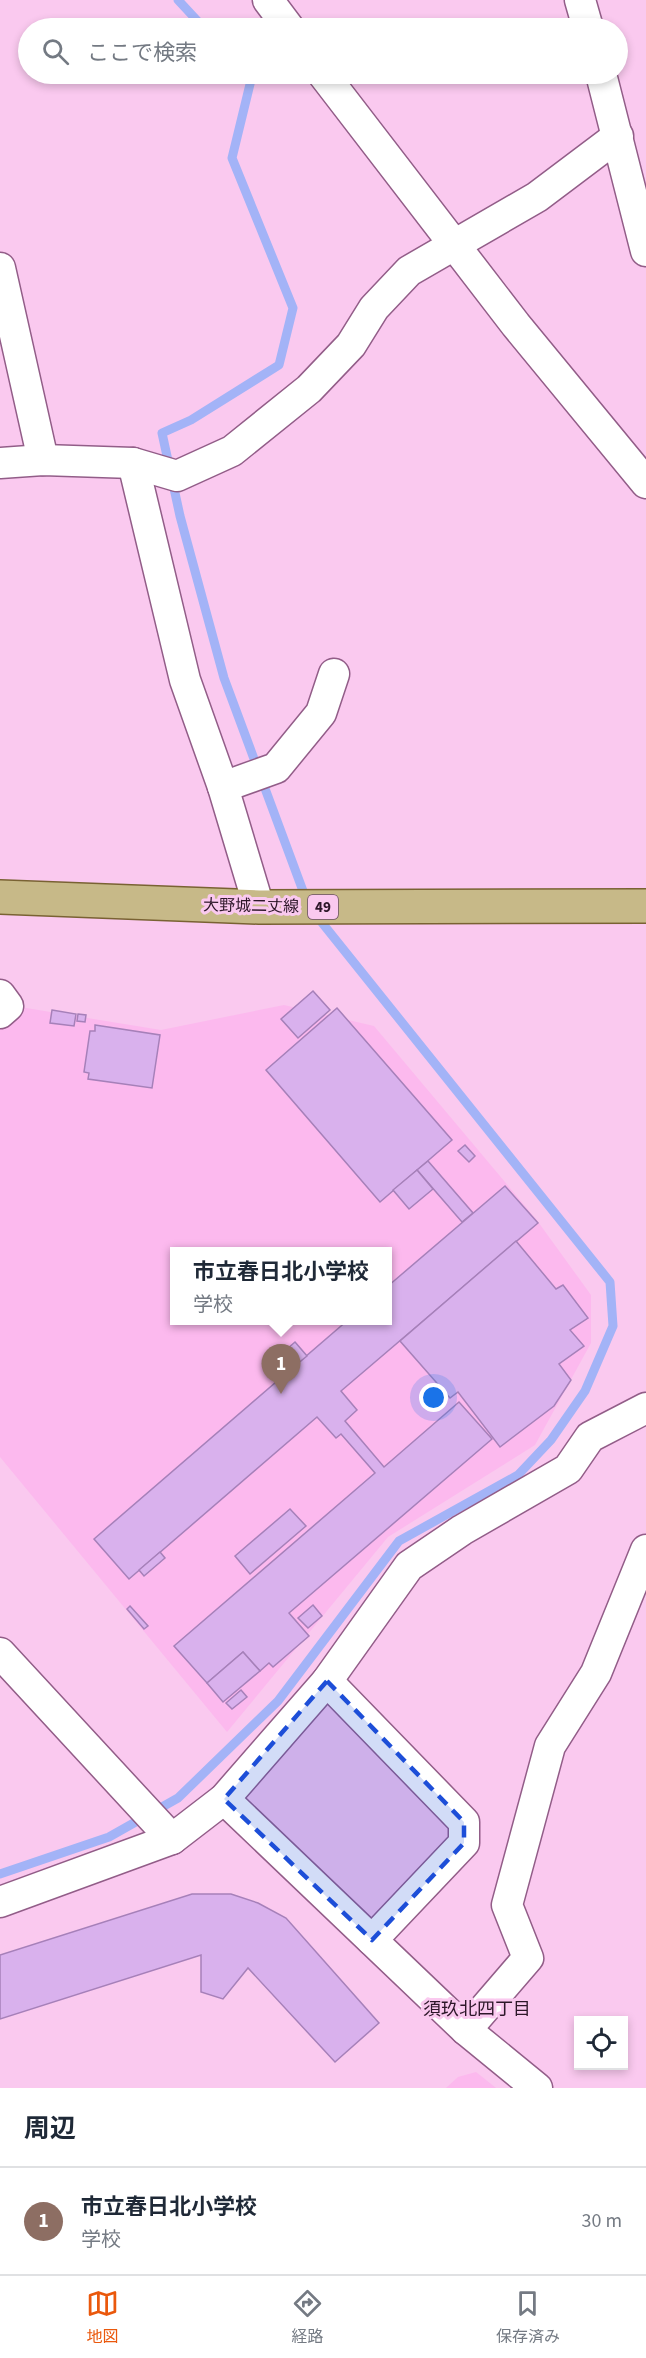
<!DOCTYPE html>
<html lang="ja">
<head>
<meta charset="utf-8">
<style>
	body { margin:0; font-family:"Source Sans 3","Noto Sans JP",sans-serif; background:#f2f2f3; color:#1f2937 }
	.controls { position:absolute; right:18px; bottom:18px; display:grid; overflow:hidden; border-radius:0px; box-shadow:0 3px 9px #0003 }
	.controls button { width:54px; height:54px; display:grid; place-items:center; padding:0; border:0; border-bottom:2px solid #e0e1e3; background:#fff; color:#1f2937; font:30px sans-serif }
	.you { position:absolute; left:434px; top:1398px; width:21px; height:21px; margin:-15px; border:4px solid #fff; border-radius:50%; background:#1a73e8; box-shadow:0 0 0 9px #1a73e833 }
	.badge { display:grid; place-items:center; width:39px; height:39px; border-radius:50%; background:#ea580c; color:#fff; font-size:20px; font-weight:700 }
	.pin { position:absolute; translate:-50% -50px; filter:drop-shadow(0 2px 3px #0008) }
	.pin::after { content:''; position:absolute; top:32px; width:21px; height:18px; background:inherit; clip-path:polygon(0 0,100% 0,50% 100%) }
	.popup { position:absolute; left:170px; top:1247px; width:222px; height:78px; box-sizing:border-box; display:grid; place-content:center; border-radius:0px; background:#fff; filter:drop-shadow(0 2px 4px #0005); font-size:20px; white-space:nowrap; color:#747a83 }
	.popup b { font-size:22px; color:#1f2937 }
	.popup::after { content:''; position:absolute; left:50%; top:100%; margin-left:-12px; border:12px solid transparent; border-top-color:#fff }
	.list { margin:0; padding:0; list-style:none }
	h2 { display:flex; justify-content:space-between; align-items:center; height:78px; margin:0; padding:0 24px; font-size:26px }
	h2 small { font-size:20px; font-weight:400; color:#747a83 }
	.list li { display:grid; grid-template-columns:39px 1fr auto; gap:18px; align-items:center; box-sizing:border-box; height:108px; padding:0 24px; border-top:2px solid #e0e1e3 }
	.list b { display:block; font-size:22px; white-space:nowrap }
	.list p { margin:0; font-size:20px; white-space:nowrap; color:#747a83 }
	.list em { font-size:20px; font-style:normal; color:#747a83 }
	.icon { flex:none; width:33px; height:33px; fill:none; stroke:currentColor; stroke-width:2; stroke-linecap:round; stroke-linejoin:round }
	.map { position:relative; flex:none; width:646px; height:2088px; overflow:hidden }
	.search { position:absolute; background:#fff; box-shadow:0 3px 9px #0003; left:18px; right:18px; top:18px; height:66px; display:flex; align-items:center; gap:15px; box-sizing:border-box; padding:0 21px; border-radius:33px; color:#747a83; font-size:22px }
	.sheet { height:186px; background:#fff }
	nav { display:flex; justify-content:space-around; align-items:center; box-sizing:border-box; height:84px; border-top:2px solid #e0e1e3; background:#fff; font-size:16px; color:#747a83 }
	nav a { display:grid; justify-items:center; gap:3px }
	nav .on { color:#ea580c }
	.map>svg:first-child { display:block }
</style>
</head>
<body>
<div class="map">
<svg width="646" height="2088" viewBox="0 0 646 2088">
	<rect width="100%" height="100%" fill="#fac9ef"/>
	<g fill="#fcb9ee" fill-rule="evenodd">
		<path d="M284 1005 374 1026 536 1219 591 1295V1343L535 1445 388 1537 227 1732 0 1457V1024L20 1007 161 1030ZM174 1252H388V1320H174Z"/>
		<polygon points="476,2072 496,2088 446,2088 458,2077"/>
	</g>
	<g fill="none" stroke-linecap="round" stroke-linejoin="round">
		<g stroke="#a3b3f7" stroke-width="9">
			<polyline points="178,0 204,28"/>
			<polyline points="245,74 251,80 232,158 293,308 279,365 191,420 162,433 180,516 224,678 306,899"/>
			<polyline points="0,1874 109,1837 178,1798 278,1701 399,1541 518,1475 551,1440 585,1391 613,1326 610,1282 315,914"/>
		</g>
	</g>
	<g fill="#d9b1ed" stroke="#a680b9" stroke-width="1.5">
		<polygon points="313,991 330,1010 298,1038 281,1019"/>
		<polygon points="337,1008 452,1140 380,1202 266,1070"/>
		<polygon points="52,1010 76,1014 74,1026 50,1023"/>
		<polygon points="78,1014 86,1015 85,1022 77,1021"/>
		<polygon points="95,1025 160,1035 152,1088 88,1079 89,1073 84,1072 90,1031 95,1031"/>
		<polygon points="465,1145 475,1156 469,1162 458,1151"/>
		<polygon points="428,1161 473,1213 462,1222 417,1170"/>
		<polygon points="417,1170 433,1189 409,1209 393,1190"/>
		<polygon points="505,1186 538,1223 341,1391 357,1410 345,1421 384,1467 459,1402 492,1439 289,1613 309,1636 273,1667 269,1663 260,1671 243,1652 207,1683 174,1646 375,1473 341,1434 336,1438 317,1417 129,1579 94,1539 348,1320 388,1320 388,1286"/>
		<polygon points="516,1241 556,1289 563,1285 588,1318 570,1330 584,1346 559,1364 571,1380 554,1406 500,1447 458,1392 450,1398 400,1341"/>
		<polygon points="295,1342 307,1356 291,1369 279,1356"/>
		<polygon points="290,1509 306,1526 250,1574 235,1556"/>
		<polygon points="160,1552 165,1558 144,1576 139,1570"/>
		<polygon points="313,1605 322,1616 308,1628 298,1618"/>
		<polygon points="130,1606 148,1626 144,1629 127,1609"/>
		<polygon points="243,1652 260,1671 223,1702 207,1683"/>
		<polygon points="241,1690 247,1697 232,1709 226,1703"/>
		<polygon points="192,1894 231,1894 258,1903 286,1918 379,2023 335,2062 248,1968 223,1999 201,1992 201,1955 0,2019 0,1955"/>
	</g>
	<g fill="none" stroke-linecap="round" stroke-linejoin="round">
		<defs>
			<g id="street">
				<polyline points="268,0 289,28"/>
				<polyline points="580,0 588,28"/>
				<polyline points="323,74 516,325 646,483"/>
				<polyline points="601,74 646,251"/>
				<polyline points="0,268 43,460"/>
				<polyline points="0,463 43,460 133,463 177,476 232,451 309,389 351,345 374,308 409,271 537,197 618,136"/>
				<polyline points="133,463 185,680 223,787 259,907"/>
				<polyline points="223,787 276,768 321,713 334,674"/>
				<polyline points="0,995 8,1006 0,1013"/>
				<polyline points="0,1653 172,1839"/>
				<polyline points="327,1681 464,1822 464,1843 372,1940"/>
				<polyline points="224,1799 466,2030 537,2088"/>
				<polyline points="0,1902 172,1839 224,1799 327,1681 409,1566 462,1530 568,1469 590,1437 646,1408"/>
				<polyline points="466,2030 528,1958 507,1905 550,1746 596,1673 646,1550"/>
			</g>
			<polyline id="primary" points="0,897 259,907 646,906"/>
		</defs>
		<use href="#street" stroke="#925d88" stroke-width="33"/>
		<use href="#primary" stroke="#796233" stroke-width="36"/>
		<use href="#street" stroke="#fff" stroke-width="30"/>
		<use href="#primary" stroke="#c7b988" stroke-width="33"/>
	</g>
	<path fill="#1d4ed8" fill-opacity="0.2" stroke="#1d4ed8" stroke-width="4.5" stroke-dasharray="12 8" stroke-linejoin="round" d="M327 1681 464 1822V1843L372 1940 224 1799Z"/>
	<g text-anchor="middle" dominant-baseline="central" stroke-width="6" stroke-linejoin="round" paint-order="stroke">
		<rect fill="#fac9ef" stroke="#6a4c64" stroke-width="1.5" x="308" y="895" width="30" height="24" rx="4.5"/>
		<g font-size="15" font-weight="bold" fill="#2d1729">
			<text x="323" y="907">49</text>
		</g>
		<g font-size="16" fill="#2d1729" stroke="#fac9ef">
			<text transform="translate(251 906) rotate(1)">大野城二丈線</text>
		</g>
		<g font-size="18" fill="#2d1729" stroke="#fac9ef">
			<text x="477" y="2009">須玖北四丁目</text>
		</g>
	</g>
</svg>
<div class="controls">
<button><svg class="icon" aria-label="locate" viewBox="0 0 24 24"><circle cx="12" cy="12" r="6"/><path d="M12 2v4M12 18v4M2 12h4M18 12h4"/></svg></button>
</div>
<div class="you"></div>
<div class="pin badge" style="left:281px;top:1394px;background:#8d6e63">1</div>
<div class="popup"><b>市立春日北小学校</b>学校</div>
<div class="search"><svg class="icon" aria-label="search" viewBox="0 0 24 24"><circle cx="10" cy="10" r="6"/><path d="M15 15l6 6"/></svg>ここで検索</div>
</div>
<section class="sheet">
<h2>周辺<small></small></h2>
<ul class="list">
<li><span class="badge" style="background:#8d6e63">1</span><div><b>市立春日北小学校</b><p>学校</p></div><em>30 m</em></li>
</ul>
</section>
<nav>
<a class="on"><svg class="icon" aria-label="map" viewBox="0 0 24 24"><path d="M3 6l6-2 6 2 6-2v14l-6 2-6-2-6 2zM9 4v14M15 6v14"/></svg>地図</a>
<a><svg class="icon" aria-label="directions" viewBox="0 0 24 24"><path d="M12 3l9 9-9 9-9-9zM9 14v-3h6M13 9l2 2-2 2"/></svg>経路</a>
<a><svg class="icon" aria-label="saved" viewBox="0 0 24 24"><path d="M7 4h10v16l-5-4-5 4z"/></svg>保存済み</a>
</nav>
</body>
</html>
